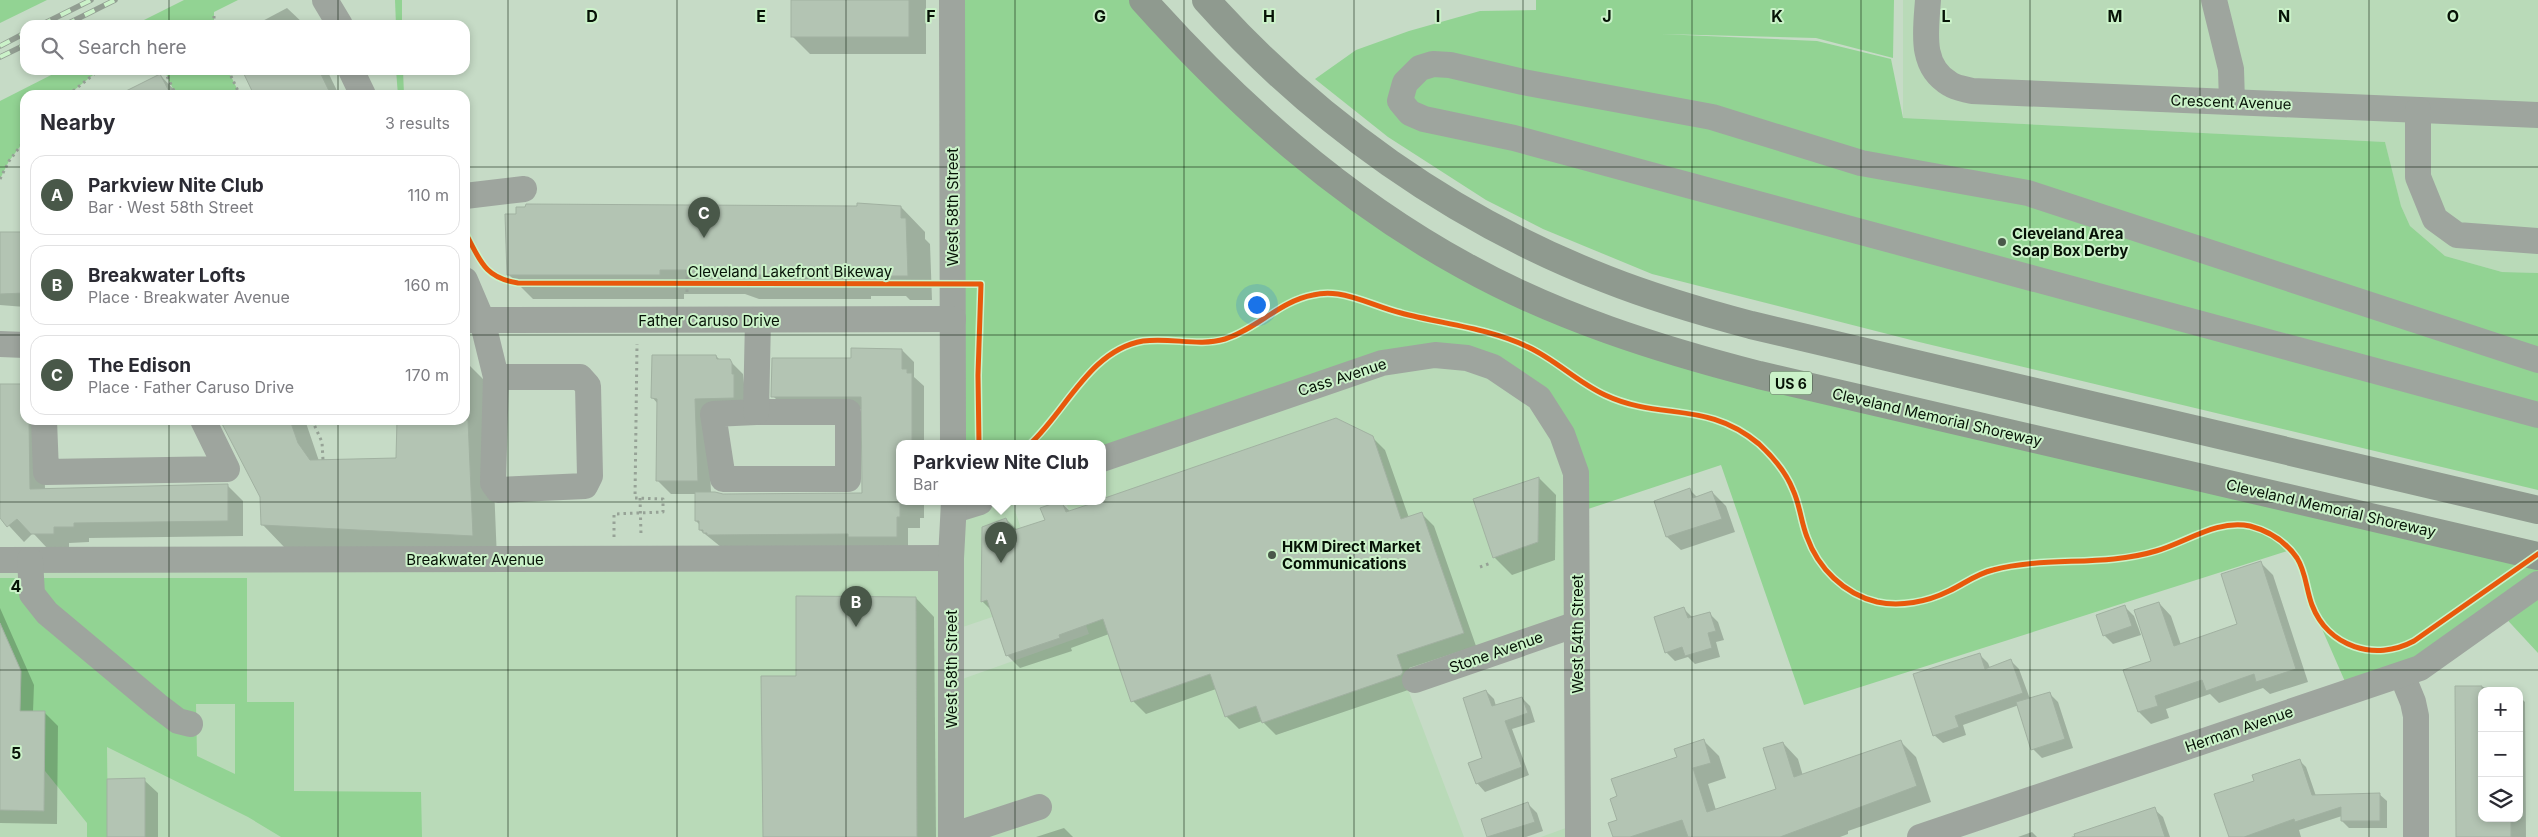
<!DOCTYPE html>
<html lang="en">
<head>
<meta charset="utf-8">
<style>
	body { margin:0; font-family:Inter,sans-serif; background:#f7f7f7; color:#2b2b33 }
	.controls { position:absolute; right:15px; bottom:15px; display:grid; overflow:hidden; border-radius:10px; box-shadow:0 2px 8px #0003 }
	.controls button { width:45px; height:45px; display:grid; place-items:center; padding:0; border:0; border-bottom:1px solid #e1e1e2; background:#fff; color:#2b2b33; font:25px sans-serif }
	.you { position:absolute; left:1256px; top:304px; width:18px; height:18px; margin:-12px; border:4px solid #fff; border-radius:50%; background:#1a73e8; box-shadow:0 0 0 8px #1a73e833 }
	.badge { display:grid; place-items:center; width:32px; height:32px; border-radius:50%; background:#495849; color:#fff; font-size:16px; font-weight:700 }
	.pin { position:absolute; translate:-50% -41px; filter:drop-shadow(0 1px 2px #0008) }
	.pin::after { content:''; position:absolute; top:26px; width:18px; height:15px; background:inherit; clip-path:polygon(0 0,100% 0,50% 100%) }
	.popup { position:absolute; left:896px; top:440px; width:210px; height:65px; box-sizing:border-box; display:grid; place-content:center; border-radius:10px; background:#fff; filter:drop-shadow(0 1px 4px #0005); font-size:16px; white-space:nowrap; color:#7c7c81 }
	.popup b { font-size:19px; color:#2b2b33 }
	.popup::after { content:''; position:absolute; left:50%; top:100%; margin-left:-10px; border:10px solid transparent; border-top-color:#fff }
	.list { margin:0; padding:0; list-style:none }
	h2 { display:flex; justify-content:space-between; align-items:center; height:65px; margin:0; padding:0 20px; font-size:21px }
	h2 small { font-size:16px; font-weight:400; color:#7c7c81 }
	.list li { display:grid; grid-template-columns:32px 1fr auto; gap:15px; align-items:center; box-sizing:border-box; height:80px; margin:0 10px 10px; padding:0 10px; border:1px solid #e1e1e2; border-radius:15px }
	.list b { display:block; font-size:19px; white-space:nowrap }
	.list p { margin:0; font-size:16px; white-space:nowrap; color:#7c7c81 }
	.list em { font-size:16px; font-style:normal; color:#7c7c81 }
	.icon { flex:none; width:28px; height:28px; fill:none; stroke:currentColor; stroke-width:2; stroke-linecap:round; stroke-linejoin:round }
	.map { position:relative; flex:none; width:2538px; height:837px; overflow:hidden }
	.search { position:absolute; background:#fff; box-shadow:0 2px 8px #0003; left:20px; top:20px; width:450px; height:55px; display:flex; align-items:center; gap:12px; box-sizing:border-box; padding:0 18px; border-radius:15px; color:#7c7c81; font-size:19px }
	.panel { position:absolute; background:#fff; box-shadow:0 2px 8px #0003; left:20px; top:90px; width:450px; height:335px; border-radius:15px }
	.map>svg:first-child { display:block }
</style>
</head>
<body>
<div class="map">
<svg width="2538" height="837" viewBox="0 0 2538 837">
	<rect width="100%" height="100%" fill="#c6dbc6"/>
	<g fill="#b9dab8">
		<polygon points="1903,0 2538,0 2538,273 2502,272 2445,256 2410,226 2401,206 2385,142 1903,118"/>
		<polygon points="1382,363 1493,367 1562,434 1577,624 1406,684 1464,837 0,837 0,560 951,558 954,510 980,502 1012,502 1045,599 951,631 951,683 1089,634 1075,593 1094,586 1066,502 1102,502 1102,459"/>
		<polygon points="1577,824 1578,837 1541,837"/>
	</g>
	<g fill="#92d393" fill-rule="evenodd">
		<polygon points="0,0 47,0 0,23"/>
		<polygon points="184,0 238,0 214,12 214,25 134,25"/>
		<polygon points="395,0 402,0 402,25 396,25"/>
		<polygon points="952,0 1143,0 1296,151 1575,317 2538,556 2538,653 2500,612 2350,693 2312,606 2300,563 2290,550 1804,705 1721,465 1576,513 1539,398 1435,355 1102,459 1102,444 953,444"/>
		<polygon points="1536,0 1894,0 1893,58 1816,38 1661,34 1817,41 1891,59 1903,118 2385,142 2401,206 2410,226 2445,256 2502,272 2538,273 2538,490 1915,341 1652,274 1543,229 1486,200 1388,137 1315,79 1356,50 1409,31 1480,11 1536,10"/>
		<polygon points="61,70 228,70 240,95 176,95 165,72 98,71 68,95 25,95 25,140 9,161 0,179 0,101"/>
		<polygon points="396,70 403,70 404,95 398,95"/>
		<path d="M0 578H247V702H294V791L421 792 422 837H281L248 817 107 747 108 837H87V823L45 771V711H20L21 671 0 623ZM196 704H235V774L197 756Z"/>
	</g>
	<g fill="#0003">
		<polygon points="792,0 926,0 926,54 810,54 792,36"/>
		<polygon points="287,8 305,25 255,25"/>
		<polygon points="243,70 327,70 339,95 255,95"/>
		<polygon points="160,75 179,95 119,95"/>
		<polygon points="901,207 925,232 925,239 930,244 932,300 910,300 906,296 871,296 871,299 759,299 745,294 684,294 684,299 533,299 508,274"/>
		<polygon points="0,233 25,233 25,307 0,305"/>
		<polygon points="902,350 914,362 914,377 924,386 924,444 900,444 900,502 924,502 924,518 920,518 920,528 908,528 908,548 721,547 700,530 700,525 696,521 696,494 671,494 658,481 658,404 652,397 716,356 720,360 729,360 743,374 747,411 708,412 711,493 723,495 863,494 863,409 785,408 773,396 852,360"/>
		<polygon points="465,361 490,386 497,560 286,549 262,524 262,497 220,420 305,420 319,461 398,459 398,420 465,420"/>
		<polygon points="25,385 25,420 48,420 44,437 45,490 227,485 243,501 243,536 89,538 89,542 69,543 69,549 48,549 33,533 24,542 0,516 0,386"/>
		<polygon points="1372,437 1385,450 1409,518 1421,513 1434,526 1476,646 1409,668 1414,688 1276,735 1262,721 1239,729 1226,716 1216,689 1146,714 1133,701 1109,634 1071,648 1072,651 1020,668 1007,655 992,611 982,601 1006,519 1017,530 1046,521 1042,508 1060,502 1071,512 1099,502"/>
		<polygon points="1539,478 1556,495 1555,560 1512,575 1494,557"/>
		<polygon points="1690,490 1697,497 1712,492 1726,506 1735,532 1681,550 1667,537 1655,502"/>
		<polygon points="2261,563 2273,575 2308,682 2270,694 2263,688 2219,703 2210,694 2166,709 2169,718 2151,724 2139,712 2153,662 2159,603 2171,616 2181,645 2239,625"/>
		<polygon points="916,598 934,617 936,837 764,837 797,677"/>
		<polygon points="2125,607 2134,616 2141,635 2113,644 2104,635"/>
		<polygon points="0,608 34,685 33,712 44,712 58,726 57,824 0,823"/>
		<polygon points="1684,609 1693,618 1709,613 1718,622 1724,640 1716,642 1720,657 1695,664 1688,657 1675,661 1666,652"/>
		<polygon points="1979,654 1988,663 1990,668 2011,661 2019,669 2030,699 2049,693 2058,702 2073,748 2042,758 2033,749 2019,705 1963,725 1966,735 1943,743 1934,735"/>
		<polygon points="2456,687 2510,687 2514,691 2482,691 2482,818 2519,818 2519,696 2525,702 2526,837 2457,837"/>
		<polygon points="1486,691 1494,699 1496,706 1522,698 1530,706 1535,722 1512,729 1529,775 1485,792 1477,783 1484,758"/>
		<polygon points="1704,741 1719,756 1726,778 1708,784 1716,810 1777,790 1783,743 1798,759 1803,776 1901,742 1916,757 1931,802 1848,831 1848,834 1840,837 1614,837 1618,821 1679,758"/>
		<polygon points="2299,760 2306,767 2316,796 2379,794 2387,801 2387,828 2349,828 2342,821 2342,816 2299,830 2301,837 2230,837 2255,782"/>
		<polygon points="144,780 158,793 158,837 109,837"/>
		<polygon points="1528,804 1537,813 1543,831 1526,837 1489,837 1483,820"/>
		<polygon points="2154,809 2163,817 2170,837 2071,837"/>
		<polygon points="1064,828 1073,837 1036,837"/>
		<polygon points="2032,832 2037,837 2018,837"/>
	</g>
	<g fill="#b3c4b3" stroke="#a1b1a1">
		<rect x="791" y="0" width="118" height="37"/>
		<polygon points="242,70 319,70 331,95 254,95"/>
		<polygon points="160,74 171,95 118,95"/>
		<polygon points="857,203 901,206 901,218 906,218 908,276 884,276 884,272 847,272 847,275 734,275 734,272 722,272 722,270 660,270 660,275 507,275 505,214 516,214 516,207 525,207 526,204 857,206"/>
		<polygon points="0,232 25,232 25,293 0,294"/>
		<polygon points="851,348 902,349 902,369 907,369 907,373 912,373 912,441 908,441 908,444 900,444 900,517 897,517 897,537 848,537 848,534 707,535 707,533 703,533 703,530 699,530 699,521 695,521 695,492 715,492 723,494 862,493 861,397 771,397 772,358 851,358"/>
		<polygon points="652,355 716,355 717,359 730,359 732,363 732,374 734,374 734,398 695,399 698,481 656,481 657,399 651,398"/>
		<polygon points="0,384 25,384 25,420 29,420 30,489 228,484 228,521 74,523 74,527 54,527 54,534 31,534 17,519 7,527 0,518"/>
		<polygon points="1336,418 1373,436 1401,519 1422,512 1464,633 1397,655 1403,672 1401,675 1262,723 1256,706 1225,717 1210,674 1131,702 1103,619 1059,635 1060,638 1006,656 987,600 981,602 982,527 1006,518 1011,531 1045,520 1040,508 1057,502 1062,502 1066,512 1096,502 1102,502 1102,499"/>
		<polygon points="220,420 290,420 298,443 310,460 396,458 397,420 468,420 473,536 261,525 260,497"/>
		<polygon points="1539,477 1538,542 1493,558 1473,499"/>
		<polygon points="1690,488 1693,498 1712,491 1722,519 1666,537 1654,501"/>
		<polygon points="2261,561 2296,669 2256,682 2254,674 2206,691 2202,680 2155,696 2158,706 2138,712 2123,670 2151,661 2134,610 2159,602 2174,646 2237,624 2221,574"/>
		<polygon points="796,596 916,597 917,837 763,837 761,676 796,676"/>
		<polygon points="2125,605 2132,626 2103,636 2096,615"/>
		<polygon points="1684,607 1688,618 1710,612 1716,631 1708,633 1712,648 1685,656 1682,647 1665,653 1654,617"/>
		<polygon points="0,623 21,671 20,711 45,711 44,811 0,810"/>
		<polygon points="1980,653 1985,669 2011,659 2023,693 1955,716 1959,727 1933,736 1913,674"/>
		<polygon points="2455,686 2482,686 2482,818 2511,818 2511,837 2456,837"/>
		<polygon points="1486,690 1492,706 1522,697 1528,713 1505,721 1522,767 1476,784 1468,763 1482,758 1463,698"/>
		<polygon points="2050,692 2065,739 2031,750 2016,702"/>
		<polygon points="1704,739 1711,763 1693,768 1707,812 1776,789 1763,748 1783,742 1794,777 1901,740 1917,786 1780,837 1688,837 1682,820 1630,837 1613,837 1608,823 1617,820 1610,799 1617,796 1611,779 1677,757 1674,749"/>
		<polygon points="2300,759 2312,795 2380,793 2380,821 2341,821 2341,807 2295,822 2294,819 2244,837 2229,837 2214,794 2254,781 2252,775"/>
		<polygon points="145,778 145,837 107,837 107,779"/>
		<polygon points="1528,802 1535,822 1487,837 1481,819"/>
		<polygon points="2155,807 2165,837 2075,837 2074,834"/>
	</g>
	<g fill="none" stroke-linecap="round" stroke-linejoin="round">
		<g stroke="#96a296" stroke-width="3" stroke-dasharray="2.5 4" stroke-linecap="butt">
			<polyline points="214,25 214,12"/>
			<polyline points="228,70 240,95"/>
			<polyline points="68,95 98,71 165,72 176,95"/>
			<polyline points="0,179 9,161 25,140"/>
			<polyline points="687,270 687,294"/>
			<polyline points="312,420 322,442 323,460"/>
			<polyline points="640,498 641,535"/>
			<polyline points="614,537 614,514 663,512 663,499 635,498 637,344"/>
			<polyline points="1480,567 1491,563"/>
		</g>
		<g stroke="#9ea59e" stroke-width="26">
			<polyline points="325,0 340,25"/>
			<polyline points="952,0 953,444"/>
			<path d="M1928 0C1926 30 1919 66 1950 84 1956 88 1965 89 1972 91L2538 115"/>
			<polyline points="2214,0 2231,69 2232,102"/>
			<polyline points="351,70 363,95"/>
			<polyline points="2418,110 2418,177 2435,219 2457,235 2538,241"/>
			<polyline points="465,196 524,189"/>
			<polyline points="465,280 482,320 496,377 493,483 498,490 585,486 590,476 588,386 580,377 496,377"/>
			<polyline points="466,320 953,319"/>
			<polyline points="0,344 25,345"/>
			<polyline points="2538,360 2028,193 1861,163 1712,117 1523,82 1450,65 1433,64 1420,68 1405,83 1400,101 1410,113 1424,119 1514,138 2538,415"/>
			<polygon points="756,412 848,412 848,479 723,479 713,414"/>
			<polyline points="756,412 758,320"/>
			<polyline points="44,420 46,472 227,469 203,420"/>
			<polyline points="1102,459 1382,363 1435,355 1467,358 1493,367 1539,398 1562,434 1576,473 1578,837"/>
			<polyline points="954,510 980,502"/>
			<polyline points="0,560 951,558"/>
			<polyline points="30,560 32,594 47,613 157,705 178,721 190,724"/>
			<polyline points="2402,675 2413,702 2416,716 2416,837"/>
			<polyline points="1415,680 1577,624"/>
			<polyline points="951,836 1039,807"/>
			<polyline points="951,837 951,558 954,502"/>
			<polyline points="1920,837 2420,668 2538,584"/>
		</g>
		<g stroke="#8f9a8f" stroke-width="28">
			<path d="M1143 0C1237 105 1341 198 1465 266 1557 317 1658 349 1759 375L2538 556"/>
			<path d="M1206 0C1315 122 1454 220 1606 279 1654 298 1702 312 1751 325L2538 510"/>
		</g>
		<defs>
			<g id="rail">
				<polyline points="41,25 91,0"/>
				<polyline points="65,25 115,0"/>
				<polyline points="0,46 25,33"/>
				<polyline points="0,57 25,45"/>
			</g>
		</defs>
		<use href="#rail" stroke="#929e92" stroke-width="5.5"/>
		<use href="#rail" stroke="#cbf2c9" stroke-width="4" stroke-dasharray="11" stroke-linecap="butt"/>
		<defs>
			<g id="cycleway">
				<path d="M465 232C480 260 484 278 518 283L981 284 978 375 979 444"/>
				<path d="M1030 444C1066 411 1090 350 1143 341 1171 337 1198 347 1225 339 1257 329 1280 301 1313 295 1321 293 1330 293 1338 294 1359 297 1380 308 1401 313 1442 324 1489 328 1528 347 1556 360 1577 382 1605 395 1660 421 1707 400 1759 444 1773 457 1786 472 1793 490 1800 505 1801 522 1807 537 1818 568 1844 594 1877 602 1900 607 1927 602 1949 591 1964 584 1976 574 1993 570 2045 556 2103 567 2156 551 2187 542 2217 519 2250 526 2269 531 2286 542 2297 558 2306 572 2306 589 2312 605 2328 647 2375 662 2414 641L2538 554"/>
			</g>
		</defs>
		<use href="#cycleway" stroke="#cbf2c9" stroke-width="8"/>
		<use href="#cycleway" stroke="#e8590c" stroke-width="5"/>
	</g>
	<path fill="none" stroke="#061206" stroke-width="1" stroke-opacity="0.55" d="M169 0V25M338 0V25M508 0V837M677 0V837M846 0V837M1015 0V837M1184 0V837M1354 0V837M1523 0V837M1692 0V837M1861 0V837M2030 0V837M2200 0V837M2369 0V837M169 70V95M338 70V95M0 167H25M465 167H2538M0 335H25M465 335H2538M169 420V837M338 420V837M0 502H2538M0 670H2538"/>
	<g fill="#495849" stroke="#cbf2c9" stroke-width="2">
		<circle cx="2002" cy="242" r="5"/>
		<circle cx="1272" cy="555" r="5"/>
	</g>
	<g text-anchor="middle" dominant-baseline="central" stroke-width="4" stroke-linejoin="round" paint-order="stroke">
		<rect fill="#cbf2c9" stroke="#415540" stroke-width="1" x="1770" y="371.5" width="42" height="23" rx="4"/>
		<g font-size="14" font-weight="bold" fill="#061206">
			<text x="1791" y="383">US 6</text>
		</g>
		<g font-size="15" fill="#061206" stroke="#cbf2c9">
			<text transform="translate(2231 102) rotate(2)">Crescent Avenue</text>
			<text transform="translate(952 207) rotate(-90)">West 58th Street</text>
			<text x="790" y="271">Cleveland Lakefront Bikeway</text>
			<text x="709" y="320">Father Caruso Drive</text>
			<text transform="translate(1342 377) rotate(-18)">Cass Avenue</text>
			<text transform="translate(1937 417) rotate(13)">Cleveland Memorial Shoreway</text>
			<text transform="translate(2331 508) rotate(13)">Cleveland Memorial Shoreway</text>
			<text x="475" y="559">Breakwater Avenue</text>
			<text transform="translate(1577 634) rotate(-90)">West 54th Street</text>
			<text transform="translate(1496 652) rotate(-19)">Stone Avenue</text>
			<text transform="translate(951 669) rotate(-90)">West 58th Street</text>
			<text transform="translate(2239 729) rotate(-19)">Herman Avenue</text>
		</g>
		<g font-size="15" font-weight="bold" fill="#061206" stroke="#cbf2c9" text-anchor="start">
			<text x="2012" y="233">Cleveland Area<tspan x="2012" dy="17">Soap Box Derby</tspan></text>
			<text x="1282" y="546">HKM Direct Market<tspan x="1282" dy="17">Communications</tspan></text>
		</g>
	</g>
	<g font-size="16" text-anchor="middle" font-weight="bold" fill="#061206" stroke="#cbf2c9" stroke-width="4" stroke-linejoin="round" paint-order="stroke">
		<text x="592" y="22">D</text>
		<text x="761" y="22">E</text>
		<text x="931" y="22">F</text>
		<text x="1100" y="22">G</text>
		<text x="1269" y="22">H</text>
		<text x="1438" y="22">I</text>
		<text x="1607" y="22">J</text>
		<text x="1777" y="22">K</text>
		<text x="1946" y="22">L</text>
		<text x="2115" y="22">M</text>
		<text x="2284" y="22">N</text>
		<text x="2453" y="22">O</text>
		<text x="16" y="592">4</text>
		<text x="16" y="759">5</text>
	</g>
</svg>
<div class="controls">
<button>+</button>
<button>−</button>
<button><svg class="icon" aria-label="layers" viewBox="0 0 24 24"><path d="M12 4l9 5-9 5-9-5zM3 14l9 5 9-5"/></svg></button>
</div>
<div class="you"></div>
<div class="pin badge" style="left:1001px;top:563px">A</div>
<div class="popup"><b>Parkview Nite Club</b>Bar</div>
<div class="pin badge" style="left:856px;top:627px">B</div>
<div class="pin badge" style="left:704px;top:238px">C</div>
<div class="search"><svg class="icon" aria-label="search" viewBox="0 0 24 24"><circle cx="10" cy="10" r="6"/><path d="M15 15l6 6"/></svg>Search here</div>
<section class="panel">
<h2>Nearby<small>3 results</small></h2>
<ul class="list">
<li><span class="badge">A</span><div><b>Parkview Nite Club</b><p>Bar · West 58th Street</p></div><em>110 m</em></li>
<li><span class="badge">B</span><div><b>Breakwater Lofts</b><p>Place · Breakwater Avenue</p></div><em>160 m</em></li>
<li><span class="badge">C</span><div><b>The Edison</b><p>Place · Father Caruso Drive</p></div><em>170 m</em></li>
</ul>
</section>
</div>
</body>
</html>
